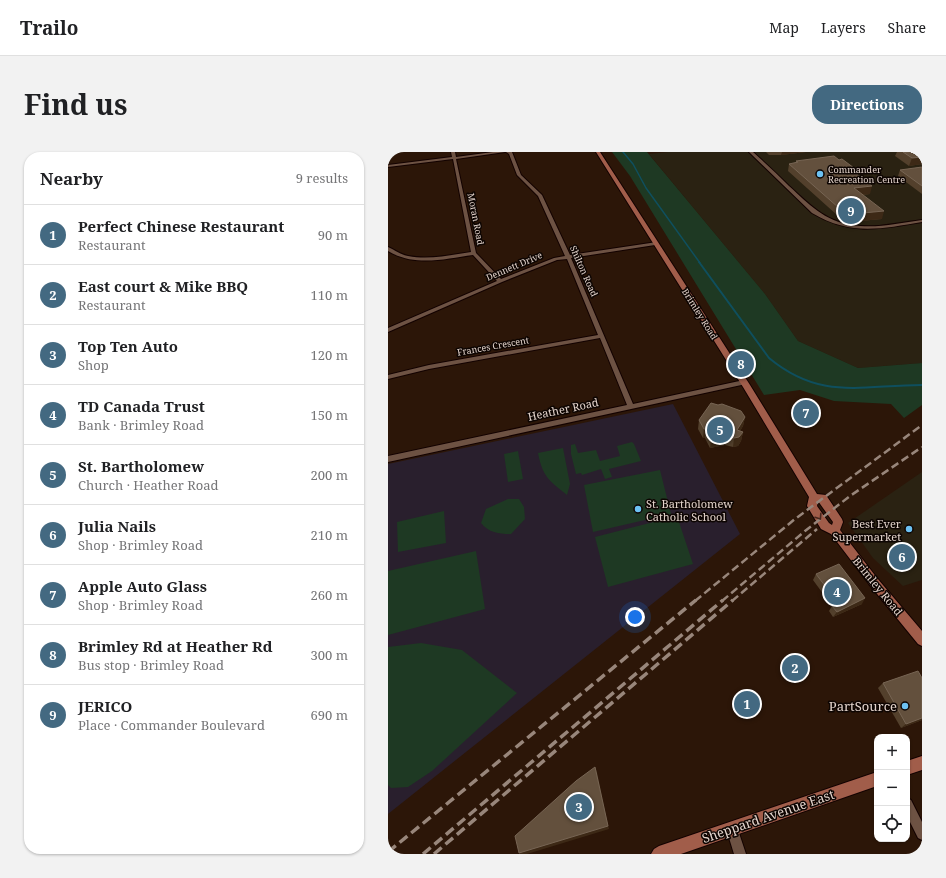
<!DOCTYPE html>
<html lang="en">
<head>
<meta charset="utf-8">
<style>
	body { margin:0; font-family:"Noto Serif",serif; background:#f2f2f2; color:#202124 }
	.controls { position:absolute; right:12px; bottom:12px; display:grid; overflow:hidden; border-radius:8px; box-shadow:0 1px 3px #0004 }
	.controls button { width:36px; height:36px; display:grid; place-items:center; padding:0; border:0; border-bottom:1px solid #e0e0e0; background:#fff; color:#202124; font:20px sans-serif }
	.you { position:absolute; left:247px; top:465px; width:14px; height:14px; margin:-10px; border:3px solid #fff; border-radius:50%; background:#1a73e8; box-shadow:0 0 0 6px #1a73e833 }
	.badge { display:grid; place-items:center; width:26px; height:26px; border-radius:50%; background:#436981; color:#fff; font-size:13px; font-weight:700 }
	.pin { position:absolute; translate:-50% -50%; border:2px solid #fff; box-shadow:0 1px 4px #0006 }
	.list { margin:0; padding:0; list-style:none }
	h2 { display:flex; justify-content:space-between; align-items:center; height:52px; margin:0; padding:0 16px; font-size:17px }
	h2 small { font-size:13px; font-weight:400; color:#757577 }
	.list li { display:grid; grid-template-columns:26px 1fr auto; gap:12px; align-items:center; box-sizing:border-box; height:60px; padding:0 16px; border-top:1px solid #e0e0e0 }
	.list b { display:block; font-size:15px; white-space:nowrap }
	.list p { margin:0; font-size:13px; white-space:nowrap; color:#757577 }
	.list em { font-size:13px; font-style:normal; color:#757577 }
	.icon { flex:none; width:22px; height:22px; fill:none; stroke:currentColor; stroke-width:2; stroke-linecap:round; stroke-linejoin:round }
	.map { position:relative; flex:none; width:534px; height:702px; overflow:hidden; border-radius:16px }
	header { display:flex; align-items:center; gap:24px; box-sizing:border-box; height:56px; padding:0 20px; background:#fff; border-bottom:1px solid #e0e0e0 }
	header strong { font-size:19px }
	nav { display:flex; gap:22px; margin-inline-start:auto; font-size:14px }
	.intro { display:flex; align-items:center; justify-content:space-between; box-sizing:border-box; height:96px; padding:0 24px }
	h1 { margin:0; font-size:28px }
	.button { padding:10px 18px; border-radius:16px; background:#436981; color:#fff; font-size:14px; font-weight:700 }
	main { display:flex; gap:24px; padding:0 24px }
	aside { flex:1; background:#fff; border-radius:16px; box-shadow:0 1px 3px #0004 }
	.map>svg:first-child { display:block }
</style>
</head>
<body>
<header>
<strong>Trailo</strong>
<nav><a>Map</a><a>Layers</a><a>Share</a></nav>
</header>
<div class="intro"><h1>Find us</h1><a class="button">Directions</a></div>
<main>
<aside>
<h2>Nearby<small>9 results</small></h2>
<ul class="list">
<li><span class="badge">1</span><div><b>Perfect Chinese Restaurant</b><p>Restaurant</p></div><em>90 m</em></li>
<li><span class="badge">2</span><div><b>East court &amp; Mike BBQ</b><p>Restaurant</p></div><em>110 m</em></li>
<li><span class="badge">3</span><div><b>Top Ten Auto</b><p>Shop</p></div><em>120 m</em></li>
<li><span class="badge">4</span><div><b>TD Canada Trust</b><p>Bank · Brimley Road</p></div><em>150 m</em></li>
<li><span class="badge">5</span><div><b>St. Bartholomew</b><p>Church · Heather Road</p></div><em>200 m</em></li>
<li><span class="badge">6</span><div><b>Julia Nails</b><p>Shop · Brimley Road</p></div><em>210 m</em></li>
<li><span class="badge">7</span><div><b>Apple Auto Glass</b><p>Shop · Brimley Road</p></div><em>260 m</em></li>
<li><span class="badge">8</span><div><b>Brimley Rd at Heather Rd</b><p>Bus stop · Brimley Road</p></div><em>300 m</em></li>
<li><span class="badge">9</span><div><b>JERICO</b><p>Place · Commander Boulevard</p></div><em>690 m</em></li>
</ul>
</aside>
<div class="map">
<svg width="534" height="702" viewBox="0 0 534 702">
	<rect width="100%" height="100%" fill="#2c1608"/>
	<g fill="#2a2212">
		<polygon points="280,0 534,0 534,211 470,216 410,189 377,142 261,2"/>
		<polygon points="534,320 534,428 515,434 485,406 460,371"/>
	</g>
	<polygon fill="#291f2d" points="285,252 352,382 0,662 0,312"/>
	<g fill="#1e3923">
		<polygon points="224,0 259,0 377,142 410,189 470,216 534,211 534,253 516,266 503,252 446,249 412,238 376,243 242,24"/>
		<polygon points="244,290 246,292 253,309 221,317 224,325 217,327 213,317 194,323 193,321 188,322 183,302 183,293 187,292 190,301 208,298 212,309 232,304 229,294"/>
		<path d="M175 296 182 332 179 343C161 328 155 326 150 301Z"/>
		<polygon points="130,299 135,327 120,330 116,302"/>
		<polygon points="272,318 283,362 205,380 196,333"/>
		<path d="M120 347H131L136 355 137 367 123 382C111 382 101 381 93 371L98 357Z"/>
		<polygon points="56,359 58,391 10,400 9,370"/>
		<polygon points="289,364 305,412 220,435 207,385"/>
		<polygon points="88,399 97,457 0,483 0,419"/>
		<polygon points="33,491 74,498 129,541 44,619 20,635 3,636 0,633 0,495"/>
	</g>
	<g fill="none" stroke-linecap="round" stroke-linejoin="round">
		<polyline stroke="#0f4f5e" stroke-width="1.5" points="235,0 245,12 258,36 312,111"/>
		<path stroke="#0f4f5e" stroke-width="2" d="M311 110 381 206C433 249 473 233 534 233"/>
		<defs>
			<g id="minor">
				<path d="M63 0H67L68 5 105 0H117L68 7 88 101 113 127 166 106 177 104 150 44 129 23 121 2 118 0H124L133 23 154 43 182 103 269 90V92L267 93 183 106 245 252 356 228H358V232L0 310V304L239 253 212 186 41 217 0 227V223L41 213 210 183 179 107 169 108 114 130 0 180V176L109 129 85 103C57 107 26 115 0 99V95C7 98 13 103 20 104 41 108 63 103 83 100L65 7 0 15V13L64 5Z"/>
				<path d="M361 0H365C377 11 389 22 401 34 421 52 436 69 464 73 487 77 511 71 534 68V70C493 77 462 84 424 61Z"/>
				<polygon points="519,646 523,648 534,670 534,688 530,686 519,664"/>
				<polygon points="344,670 348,672 358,702 346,702 338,676 340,672"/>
			</g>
			<g id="major">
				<path d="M208 0H212L362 233 429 342 438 343 454 367 455 370 452 378 489 426 534 479V494L530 492 481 432 443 382 433 377 419 354 421 345 355 235ZM430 349 445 370 444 373 441 371 429 354Z"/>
				<polygon points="534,604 534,618 519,623 519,609"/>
				<polygon points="489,620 489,634 293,702 263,702 266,697 271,694"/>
			</g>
		</defs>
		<use href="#minor" stroke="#130200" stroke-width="2"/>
		<use href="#major" stroke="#130200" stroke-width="2"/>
		<use href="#minor" fill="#6d5243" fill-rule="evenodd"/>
		<use href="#major" fill="#a15d4a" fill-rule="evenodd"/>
		<g stroke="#98867b" stroke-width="2.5" stroke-dasharray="8 4" stroke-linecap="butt">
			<polyline points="307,449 407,367 534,273"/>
			<polyline points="334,449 417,379 462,344 534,295"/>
			<polyline points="344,449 429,377"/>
		</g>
		<g stroke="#98867b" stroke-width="3.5" stroke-dasharray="10 5" stroke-linecap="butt">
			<polyline points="0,700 308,448"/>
			<polyline points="35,702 335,448"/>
			<polyline points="46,702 345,448"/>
		</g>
	</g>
	<g fill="#53402c">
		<polygon points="378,0 418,0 393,3 381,3"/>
		<polygon points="509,0 534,0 534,12 521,14 507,4"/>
		<polygon points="408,9 469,22 482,42 474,43 494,67 472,69 460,68 449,63 400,19 401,12 408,11"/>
		<polygon points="534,15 534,42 510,24 512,18"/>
		<polygon points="357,265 355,274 352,279 355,280 353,289 350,294 345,295 337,293 322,296 317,286 315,286 310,277 311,268"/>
		<polygon points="428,422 474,452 445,465 441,459 444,454 425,428"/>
		<polygon points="534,526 534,568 513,576 490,536 495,531"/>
	</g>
	<g fill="#3d2916">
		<polygon points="394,0 418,0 393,3"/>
		<polygon points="534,5 534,12 521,14 524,6"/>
		<polygon points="484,34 482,42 464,44 466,36"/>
		<polygon points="496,59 494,67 472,69 475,61"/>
		<polygon points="357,265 355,274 348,286 355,280 353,289 350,294 345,295 346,286 349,278"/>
		<polygon points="316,277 318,277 317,286 315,286"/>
		<polygon points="339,284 337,293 322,296 323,287"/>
		<polygon points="477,446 474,452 445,465 449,460"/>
		<polygon points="534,566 534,568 513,576 518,572"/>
		<polygon points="207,615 209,620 221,677 139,702 132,702 131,701"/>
	</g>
	<g fill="#63503d" stroke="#776554">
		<polygon points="515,0 534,0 534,5 524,6"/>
		<polygon points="446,4 451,8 454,7 470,19 466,20 484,34 466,36 496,59 475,61 463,60 451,56 401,12 410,10 408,9"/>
		<polygon points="534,15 534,34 512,18"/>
		<polygon points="323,251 330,253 334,252 353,259 357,265 349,278 355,280 351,285 346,286 339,284 323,287 318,277 316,277 311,268"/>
		<polygon points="451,412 477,446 449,460 444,454 450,451 428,422"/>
		<polygon points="530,519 534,526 534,566 518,572 495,531"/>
		<polygon points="207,615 220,674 131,701 127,684 188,629"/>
	</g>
	<defs><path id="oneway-chevron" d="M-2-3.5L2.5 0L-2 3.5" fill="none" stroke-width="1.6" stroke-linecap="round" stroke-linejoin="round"/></defs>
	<use stroke="#48281f" href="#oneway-chevron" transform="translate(431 365) rotate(57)"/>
	<g fill="#6dc2f3" stroke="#0d0502" stroke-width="1.5">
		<circle cx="432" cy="22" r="4"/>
		<circle cx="250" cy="357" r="4"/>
		<circle cx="521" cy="377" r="4"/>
		<circle cx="517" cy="554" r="4"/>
	</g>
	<g text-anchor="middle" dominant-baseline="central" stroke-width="3" stroke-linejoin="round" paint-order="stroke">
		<g font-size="9" fill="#e4d4cc" stroke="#0d0502" text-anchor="start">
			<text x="440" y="17">Commander<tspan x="440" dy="10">Recreation Centre</tspan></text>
		</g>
		<g font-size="9" fill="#e4d4cc" stroke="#0d0502">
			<text transform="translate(88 67) rotate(79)">Moran Road</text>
			<text transform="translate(126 114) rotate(-23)">Dennett Drive</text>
			<text transform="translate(196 119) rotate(66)">Shilton Road</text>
			<text transform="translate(312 162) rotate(58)">Brimley Road</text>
			<text transform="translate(105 194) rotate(-10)">Frances Crescent</text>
		</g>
		<g font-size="11" fill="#e4d4cc" stroke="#0d0502">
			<text transform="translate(175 257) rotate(-12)">Heather Road</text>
			<text transform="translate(490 434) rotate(51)">Brimley Road</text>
		</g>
		<g font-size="11" fill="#e4d4cc" stroke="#0d0502" text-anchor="start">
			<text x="258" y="351">St. Bartholomew<tspan x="258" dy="13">Catholic School</tspan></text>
			<text x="513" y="371" text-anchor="end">Best Ever<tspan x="513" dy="13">Supermarket</tspan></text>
		</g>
		<g font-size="13" fill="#e4d4cc" stroke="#0d0502" text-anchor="end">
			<text x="509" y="554">PartSource</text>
		</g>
		<g font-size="13" fill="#e4d4cc" stroke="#0d0502">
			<text transform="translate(380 664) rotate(-19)">Sheppard Avenue East</text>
		</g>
	</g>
</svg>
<div class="controls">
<button>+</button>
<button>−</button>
<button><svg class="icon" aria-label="locate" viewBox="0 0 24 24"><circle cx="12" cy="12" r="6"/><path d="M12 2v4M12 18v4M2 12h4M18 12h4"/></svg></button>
</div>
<div class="you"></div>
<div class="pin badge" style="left:359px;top:552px">1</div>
<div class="pin badge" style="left:407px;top:516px">2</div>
<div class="pin badge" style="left:191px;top:655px">3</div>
<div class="pin badge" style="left:449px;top:440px">4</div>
<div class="pin badge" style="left:332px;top:278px">5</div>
<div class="pin badge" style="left:514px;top:405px">6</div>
<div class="pin badge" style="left:418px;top:261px">7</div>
<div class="pin badge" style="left:353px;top:212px">8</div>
<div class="pin badge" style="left:463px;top:59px">9</div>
</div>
</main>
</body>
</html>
